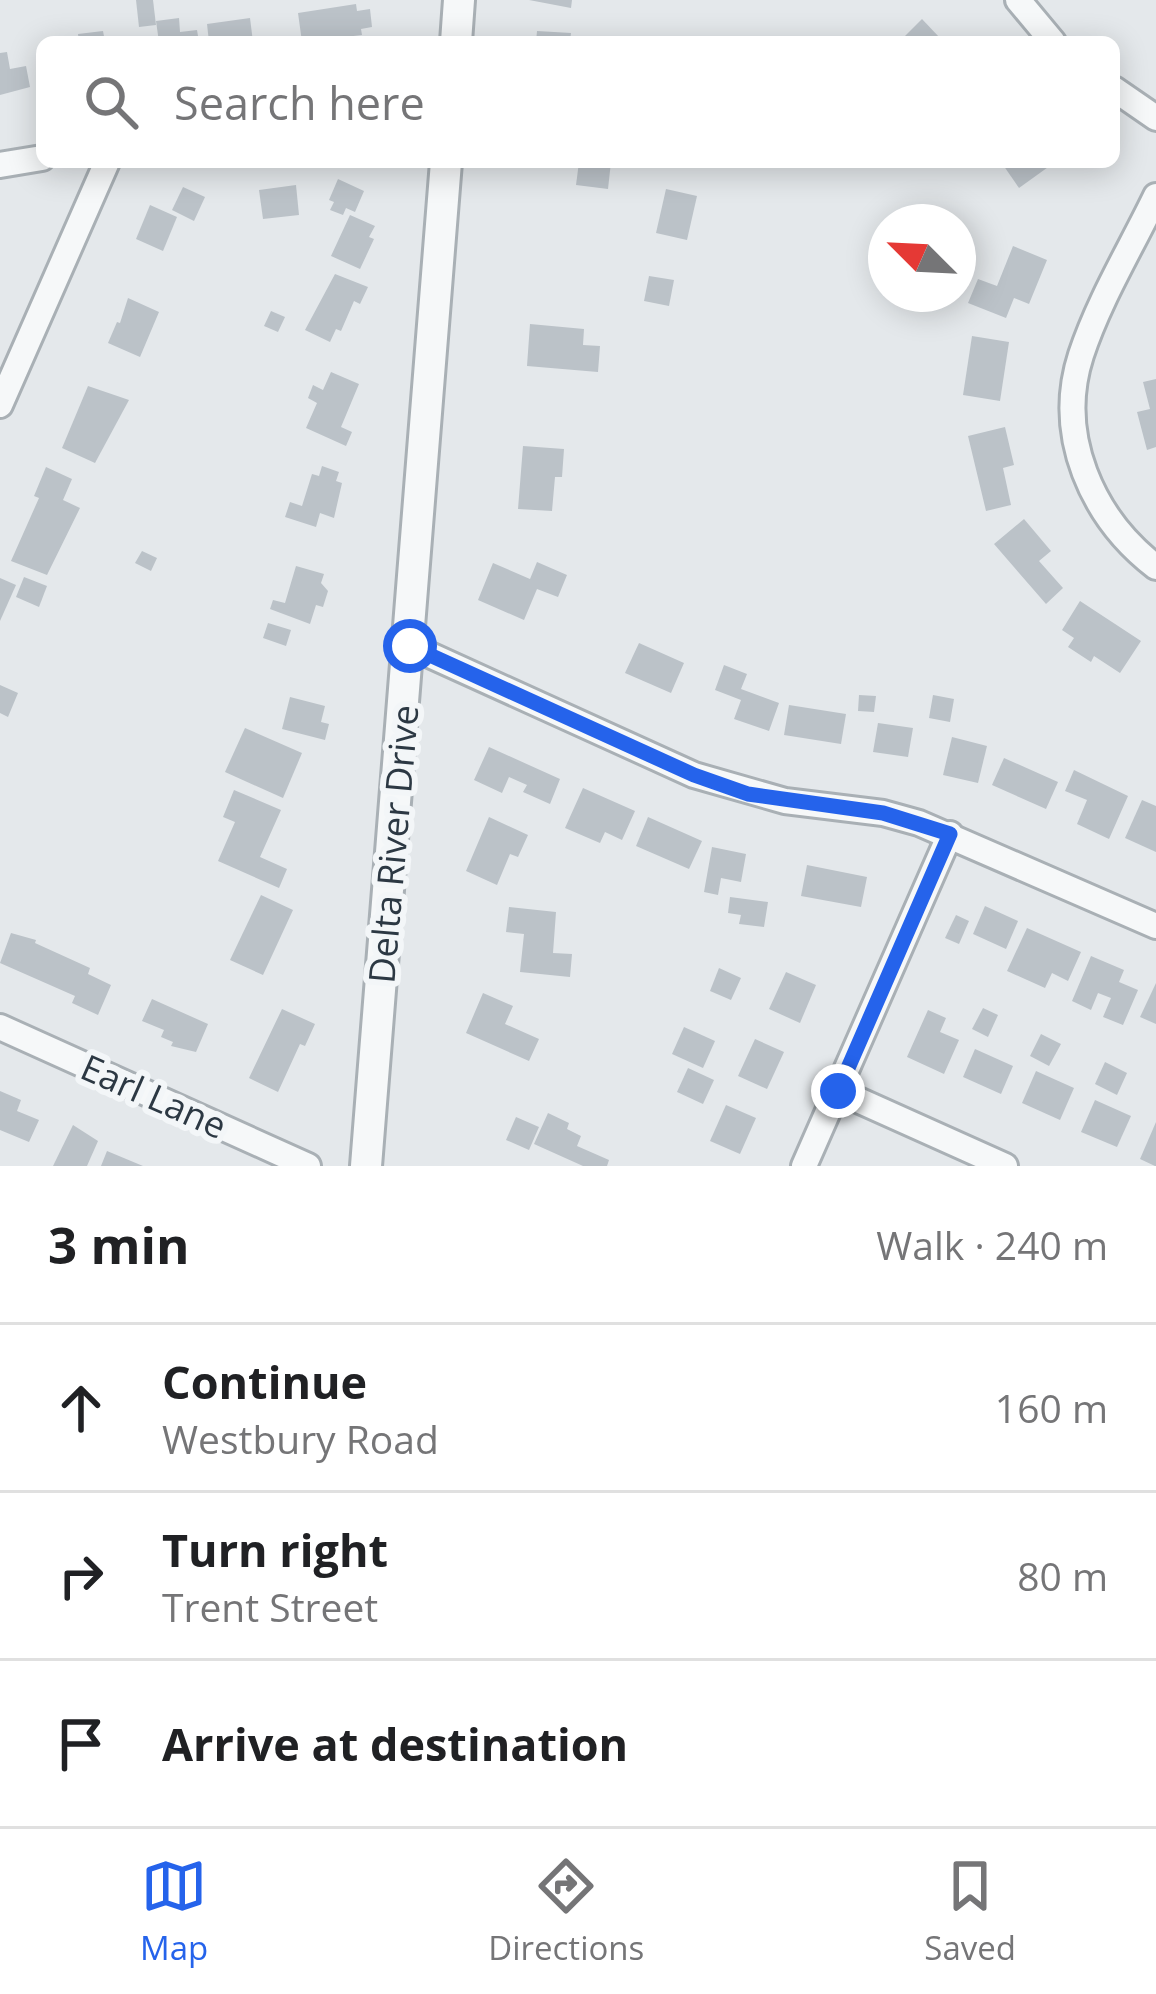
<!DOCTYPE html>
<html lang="en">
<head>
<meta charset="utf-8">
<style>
	body { margin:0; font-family:"Open Sans",sans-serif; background:#f2f2f2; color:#202124 }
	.compass { position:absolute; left:868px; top:204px; width:108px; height:108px; border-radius:50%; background:#fff; box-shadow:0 6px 30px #0003; rotate:294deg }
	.stop { position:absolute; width:36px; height:36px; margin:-27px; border:9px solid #2563eb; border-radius:50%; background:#fff }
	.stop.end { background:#2563eb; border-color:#fff; box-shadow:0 3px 12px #0008 }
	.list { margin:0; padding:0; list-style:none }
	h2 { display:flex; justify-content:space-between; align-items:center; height:156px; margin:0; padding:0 48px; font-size:51px }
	h2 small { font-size:39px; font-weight:400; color:#757577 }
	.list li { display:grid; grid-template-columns:78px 1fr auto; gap:36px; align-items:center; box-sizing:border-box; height:168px; padding:0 48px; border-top:3px solid #e0e0e0 }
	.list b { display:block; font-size:45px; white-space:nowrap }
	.list p { margin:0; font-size:39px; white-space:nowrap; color:#757577 }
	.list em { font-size:39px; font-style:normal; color:#757577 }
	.icon { flex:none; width:66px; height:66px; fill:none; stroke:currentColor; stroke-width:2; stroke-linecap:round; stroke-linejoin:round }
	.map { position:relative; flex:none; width:1156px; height:1166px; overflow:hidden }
	.search { position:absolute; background:#fff; box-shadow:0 6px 30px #0003; left:36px; right:36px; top:36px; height:132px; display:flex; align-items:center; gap:30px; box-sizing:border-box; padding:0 42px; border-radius:18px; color:#757577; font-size:45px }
	.sheet { height:660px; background:#fff }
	nav { display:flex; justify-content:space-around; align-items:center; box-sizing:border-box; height:168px; border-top:3px solid #e0e0e0; background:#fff; font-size:33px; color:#757577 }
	nav a { display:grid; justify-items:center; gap:6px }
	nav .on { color:#2563eb }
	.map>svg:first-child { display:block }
</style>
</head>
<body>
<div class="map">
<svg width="1156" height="1166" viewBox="0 0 1156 1166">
	<rect width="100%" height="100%" fill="#e4e8eb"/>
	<g fill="#bbc2c8">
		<polygon points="136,0 153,0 156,25 139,27"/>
		<polygon points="529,0 572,0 571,8"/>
		<polygon points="356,4 357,11 370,9 372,27 361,29 362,35 302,42 298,13"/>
		<polygon points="179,18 180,32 197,30 199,42 159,42 156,21"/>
		<polygon points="250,18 253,42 209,42 207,24"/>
		<polygon points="922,19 939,37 933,42 899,42"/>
		<polygon points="103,31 105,42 79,42 78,34"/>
		<polygon points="537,31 571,33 570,42 536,42"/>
		<polygon points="7,52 10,69 26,66 30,87 0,95 0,53"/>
		<polygon points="579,162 611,162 608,189 576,185"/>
		<polygon points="1001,162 1049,162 1051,165 1019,188"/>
		<polygon points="338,179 364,191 355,212 346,208 343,215 330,210 334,202 329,200"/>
		<polygon points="296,185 299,215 263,219 259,190"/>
		<polygon points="183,187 205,197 194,221 172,210"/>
		<polygon points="666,189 697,196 687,240 656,233"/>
		<polygon points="150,205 177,217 163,251 136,239"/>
		<polygon points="350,215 375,226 369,237 374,239 360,269 331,256"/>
		<polygon points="1013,246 1047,260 1029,304 1014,298 1006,318 968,303 978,279 997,286"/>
		<polygon points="335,274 368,287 360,304 354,301 341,331 336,329 330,342 305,330"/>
		<polygon points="649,276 674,280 669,306 644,301"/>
		<polygon points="128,298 159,312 140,357 108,343 117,322 120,323"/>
		<polygon points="271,311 285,317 278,332 264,326"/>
		<polygon points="530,324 584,329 583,345 600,346 598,372 527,366"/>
		<polygon points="972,336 1009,342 1000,401 963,395"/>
		<polygon points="331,372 359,384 341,427 352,432 346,446 306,428 317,403 308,398 313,385 323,390"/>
		<polygon points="1156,379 1156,447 1147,450 1137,412 1150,409 1143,382"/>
		<polygon points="88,386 129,400 95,463 62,448"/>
		<polygon points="1005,427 1014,465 1003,468 1011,505 986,511 968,436"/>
		<polygon points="523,446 564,449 562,477 555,477 552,511 518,509"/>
		<polygon points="322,466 339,472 336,481 342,483 334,518 320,513 316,527 285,517 290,502 302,506 312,474 319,476"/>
		<polygon points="46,467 72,479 63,500 80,508 47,575 11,561 39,498 34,496"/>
		<polygon points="1024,519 1051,551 1039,561 1063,588 1046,604 994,544"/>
		<polygon points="142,551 157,558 151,571 135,563"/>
		<polygon points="537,562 567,575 558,597 537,589 524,620 478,600 493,563 530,579"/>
		<polygon points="296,566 324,574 321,583 328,591 323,607 316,605 310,624 270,609 273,600 285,603"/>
		<polygon points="24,577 47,586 39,607 16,597"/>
		<polygon points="0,578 16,585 0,621"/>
		<polygon points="1080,601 1141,641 1120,673 1094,656 1091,662 1068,647 1074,638 1062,630"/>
		<polygon points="268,623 291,630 286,646 263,638"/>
		<polygon points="639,643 684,663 671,693 625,673"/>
		<polygon points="724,665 747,674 741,689 779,703 769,731 734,719 741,700 715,690"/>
		<polygon points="0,685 18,693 8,717 0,713"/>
		<polygon points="859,695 876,696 874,712 858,711"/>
		<polygon points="933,695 954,699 950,722 929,718"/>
		<polygon points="290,697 325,706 321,722 329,724 325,740 282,729"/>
		<polygon points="789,705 846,714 841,744 784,735"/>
		<polygon points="878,723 913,728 908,757 873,752"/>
		<polygon points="245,728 302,753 283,798 225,772"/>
		<polygon points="952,737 987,746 978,783 943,775"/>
		<polygon points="489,747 560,779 550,804 523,792 527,785 509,777 502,793 474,780"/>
		<polygon points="1004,758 1058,782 1046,809 992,785"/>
		<polygon points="1074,770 1128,796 1109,839 1077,824 1087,800 1065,791"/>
		<polygon points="583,788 635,811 622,840 605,832 600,843 565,828"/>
		<polygon points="234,790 281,810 260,857 287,869 279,888 218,861 235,822 223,817"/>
		<polygon points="1142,800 1156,806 1156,852 1125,838"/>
		<polygon points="489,817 528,835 518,857 510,854 497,885 466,871"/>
		<polygon points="648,817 702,841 689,869 636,846"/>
		<polygon points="712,847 746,854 741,882 721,878 718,895 704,892"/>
		<polygon points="807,865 867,877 861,907 801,896"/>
		<polygon points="261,895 293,910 263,975 230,960"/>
		<polygon points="730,897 768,902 764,927 739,924 741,915 728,913"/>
		<polygon points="985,906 1018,921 1006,949 973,934"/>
		<polygon points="509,907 556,912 553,953 572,954 570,977 520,972 524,934 506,932"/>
		<polygon points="956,915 969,921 959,944 945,938"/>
		<polygon points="1027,928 1081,952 1068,981 1052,973 1045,988 1007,971"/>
		<polygon points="11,933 36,940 35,943 90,968 88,974 111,985 98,1015 72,1003 75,996 0,963"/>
		<polygon points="1091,956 1124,970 1119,982 1138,990 1123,1025 1103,1017 1111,998 1098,993 1091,1010 1072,1001"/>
		<polygon points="719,968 741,978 731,1000 710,991"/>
		<polygon points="786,972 816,985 800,1023 769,1009"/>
		<polygon points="1156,983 1156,1024 1140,1017"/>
		<polygon points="483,993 513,1006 505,1024 539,1039 529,1061 466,1033"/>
		<polygon points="152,999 208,1024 196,1052 171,1046 173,1042 161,1037 164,1030 142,1021"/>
		<polygon points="983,1008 998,1015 988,1037 972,1029"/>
		<polygon points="282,1009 315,1024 305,1046 300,1044 278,1092 249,1078"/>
		<polygon points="928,1010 946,1018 940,1032 959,1040 944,1074 907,1057"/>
		<polygon points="684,1027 715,1041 703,1068 672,1054"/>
		<polygon points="1041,1034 1061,1044 1049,1066 1030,1056"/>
		<polygon points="755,1039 784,1052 767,1089 738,1076"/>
		<polygon points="975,1049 1013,1066 1001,1094 963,1077"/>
		<polygon points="1105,1062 1127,1073 1117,1095 1095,1084"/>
		<polygon points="688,1068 714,1080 703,1104 677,1092"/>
		<polygon points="1036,1071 1074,1088 1060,1120 1022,1103"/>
		<polygon points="0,1091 21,1100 17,1111 39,1120 29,1142 0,1130"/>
		<polygon points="1095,1100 1131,1116 1117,1147 1081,1132"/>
		<polygon points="726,1105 756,1118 740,1154 710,1141"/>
		<polygon points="548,1113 569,1123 567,1129 581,1136 577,1146 609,1160 607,1166 583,1166 534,1144"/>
		<polygon points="516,1117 539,1127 529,1150 506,1140"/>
		<polygon points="1156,1122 1156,1166 1155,1166 1140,1159"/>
		<polygon points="73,1125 98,1141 87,1166 53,1166"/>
		<polygon points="107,1151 143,1166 101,1166"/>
	</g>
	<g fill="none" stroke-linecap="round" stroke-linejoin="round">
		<defs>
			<g id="minor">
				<polyline points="1018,0 1053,42"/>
				<polyline points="1114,89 1156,118"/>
				<polyline points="0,165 42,158"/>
				<path d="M1156 196C1131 248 1099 300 1081 355 1055 435 1092 518 1156 567"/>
				<polyline points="0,405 107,162"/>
				<polyline points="410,646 694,775 785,801 883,813 919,823 1156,926"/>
				<polyline points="0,1027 308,1166"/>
				<polyline points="838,1091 1005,1166"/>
				<polyline points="804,1166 950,834"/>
			</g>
			<g id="tertiary">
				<polyline points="456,42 459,0"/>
				<polyline points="366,1166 446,162"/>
			</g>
		</defs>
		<use href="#minor" stroke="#a9b0b5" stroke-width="30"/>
		<use href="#tertiary" stroke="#a9b0b5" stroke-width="36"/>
		<use href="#minor" stroke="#f6f8f9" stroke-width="24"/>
		<use href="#tertiary" stroke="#f6f8f9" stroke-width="30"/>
	</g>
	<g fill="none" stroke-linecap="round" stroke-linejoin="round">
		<polyline stroke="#2563eb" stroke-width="15" points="410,646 694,775 748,794 883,813 950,834 838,1091"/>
	</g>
	<g text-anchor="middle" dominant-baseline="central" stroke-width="12" stroke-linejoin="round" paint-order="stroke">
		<g font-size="36" fill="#2c3843" stroke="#f3f6f8">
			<text transform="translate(393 844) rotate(-85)">Delta River Drive</text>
			<text transform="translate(154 1096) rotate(24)">Earl Lane</text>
		</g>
	</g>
</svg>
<svg class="compass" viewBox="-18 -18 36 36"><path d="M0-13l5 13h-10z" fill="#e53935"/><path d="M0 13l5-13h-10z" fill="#757577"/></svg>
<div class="stop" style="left:410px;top:646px"></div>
<div class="stop end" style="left:838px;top:1091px"></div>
<div class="search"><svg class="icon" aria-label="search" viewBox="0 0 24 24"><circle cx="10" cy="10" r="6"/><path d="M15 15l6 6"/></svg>Search here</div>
</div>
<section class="sheet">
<h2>3 min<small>Walk · 240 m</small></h2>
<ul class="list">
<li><svg class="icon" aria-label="ahead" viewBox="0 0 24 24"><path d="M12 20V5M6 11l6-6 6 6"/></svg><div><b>Continue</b><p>Westbury Road</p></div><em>160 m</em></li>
<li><svg class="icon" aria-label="right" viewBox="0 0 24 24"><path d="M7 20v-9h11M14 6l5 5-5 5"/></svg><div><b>Turn right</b><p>Trent Street</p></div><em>80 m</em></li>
<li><svg class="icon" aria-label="arrive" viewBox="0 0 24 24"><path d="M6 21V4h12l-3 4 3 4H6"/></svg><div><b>Arrive at destination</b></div></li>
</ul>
</section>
<nav>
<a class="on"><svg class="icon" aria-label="map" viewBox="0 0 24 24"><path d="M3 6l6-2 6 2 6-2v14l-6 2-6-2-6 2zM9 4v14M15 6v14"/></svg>Map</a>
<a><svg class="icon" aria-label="directions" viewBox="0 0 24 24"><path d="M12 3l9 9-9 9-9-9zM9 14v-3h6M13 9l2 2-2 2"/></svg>Directions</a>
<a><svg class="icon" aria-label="saved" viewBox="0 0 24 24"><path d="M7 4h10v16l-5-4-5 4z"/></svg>Saved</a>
</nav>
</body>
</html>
